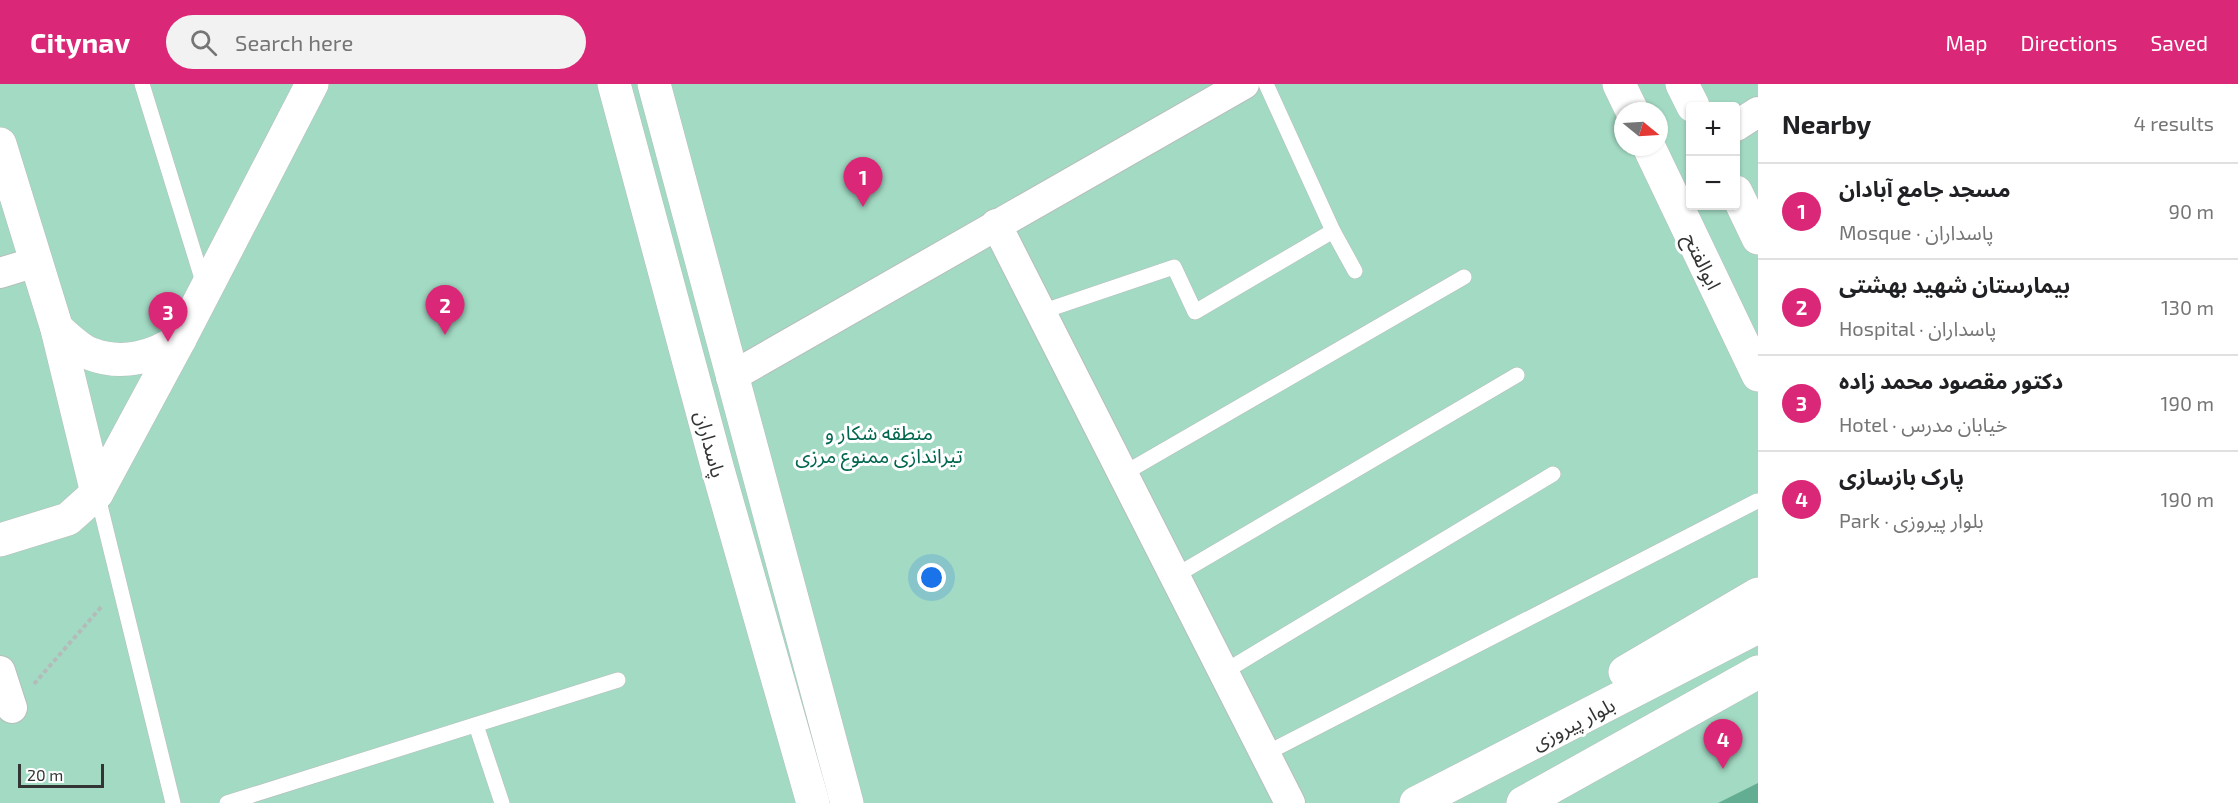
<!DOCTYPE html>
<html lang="en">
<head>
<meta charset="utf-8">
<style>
	body { margin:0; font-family:"Exo 2","Noto Sans Arabic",sans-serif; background:#f2f2f2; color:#202124 }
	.controls { position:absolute; right:18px; top:18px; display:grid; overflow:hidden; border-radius:6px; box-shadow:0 2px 4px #0004 }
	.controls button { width:54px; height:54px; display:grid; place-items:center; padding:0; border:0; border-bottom:2px solid #e0e0e0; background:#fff; color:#202124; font:30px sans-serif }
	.compass { position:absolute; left:1614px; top:18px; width:54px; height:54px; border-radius:50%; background:#fff; box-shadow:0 2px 4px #0004; rotate:108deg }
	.scale { position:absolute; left:18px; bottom:15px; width:86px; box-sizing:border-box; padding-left:6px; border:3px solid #323534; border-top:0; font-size:16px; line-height:21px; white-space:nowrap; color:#323534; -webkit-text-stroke:4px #fff; paint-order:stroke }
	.you { position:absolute; left:932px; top:494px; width:21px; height:21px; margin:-15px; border:4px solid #fff; border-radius:50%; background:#1a73e8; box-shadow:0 0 0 9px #1a73e833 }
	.badge { display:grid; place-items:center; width:39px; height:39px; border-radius:50%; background:#db2777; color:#fff; font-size:20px; font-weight:700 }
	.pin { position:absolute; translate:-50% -50px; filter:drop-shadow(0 2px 3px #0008) }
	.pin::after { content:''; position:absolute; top:32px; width:21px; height:18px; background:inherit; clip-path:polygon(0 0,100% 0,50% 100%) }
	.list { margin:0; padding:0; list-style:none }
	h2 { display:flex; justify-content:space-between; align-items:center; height:78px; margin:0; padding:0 24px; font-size:26px }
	h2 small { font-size:20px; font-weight:400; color:#757577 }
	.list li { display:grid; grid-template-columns:39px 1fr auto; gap:18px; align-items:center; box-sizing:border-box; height:96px; padding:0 24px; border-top:2px solid #e0e0e0 }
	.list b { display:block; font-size:22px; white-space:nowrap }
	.list p { margin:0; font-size:20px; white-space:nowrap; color:#757577 }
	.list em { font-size:20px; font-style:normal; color:#757577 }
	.icon { flex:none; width:33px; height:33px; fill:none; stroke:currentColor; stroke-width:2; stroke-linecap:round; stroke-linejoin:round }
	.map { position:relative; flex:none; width:1758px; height:719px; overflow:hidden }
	header { display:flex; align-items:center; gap:36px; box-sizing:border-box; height:84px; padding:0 30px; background:#db2777; color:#fff }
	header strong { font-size:28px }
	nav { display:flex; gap:33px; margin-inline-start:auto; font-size:21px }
	.search { width:420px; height:54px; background:#f2f2f2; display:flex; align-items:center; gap:15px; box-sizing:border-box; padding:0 21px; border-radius:33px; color:#757577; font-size:22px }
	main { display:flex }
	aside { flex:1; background:#fff }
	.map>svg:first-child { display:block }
</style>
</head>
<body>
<header>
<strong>Citynav</strong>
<div class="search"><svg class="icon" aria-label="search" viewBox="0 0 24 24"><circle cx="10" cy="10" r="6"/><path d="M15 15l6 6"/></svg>Search here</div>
<nav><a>Map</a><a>Directions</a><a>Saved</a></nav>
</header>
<main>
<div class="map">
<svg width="1758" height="719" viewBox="0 0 1758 719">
	<rect width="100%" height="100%" fill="#eff9f5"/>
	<path fill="#a3dac4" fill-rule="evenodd" d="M0 0H1758V719H0ZM1690 22H1736V122H1690ZM1623 27H1659V63H1623Z"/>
	<polygon fill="#63ae93" points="1758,699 1758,719 1718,719"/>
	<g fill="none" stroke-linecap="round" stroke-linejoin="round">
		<defs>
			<g id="service">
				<polyline points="142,0 204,201"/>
				<polyline points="1266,0 1333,147 1355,187"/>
				<polyline points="1041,228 1174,183 1195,228 1333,147"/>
				<polyline points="1123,390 1464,193"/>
				<polyline points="97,409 173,719"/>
				<polyline points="1175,492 1517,291"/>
				<polyline points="1224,588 1553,390"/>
				<polyline points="476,641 502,719"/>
				<polyline points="1265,670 1757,417"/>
				<polyline points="227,719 618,596"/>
			</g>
			<g id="minor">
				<polyline points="1736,42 1758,28"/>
				<polyline points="996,140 1290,719"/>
				<polyline points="0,189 36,178"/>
				<polyline points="731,293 1244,0"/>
				<polyline points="0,587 12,624"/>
			</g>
			<g id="tertiary">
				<polyline points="614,0 718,386 813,719"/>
				<polyline points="654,0 847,719"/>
				<polyline points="0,60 57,245 97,409"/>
				<path d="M57 245C67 253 79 266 91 270 122 282 155 273 180 255"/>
				<polyline points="0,456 68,435 97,409 180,255 312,0"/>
			</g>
			<g id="primary">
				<polyline points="1619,0 1632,27"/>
				<polyline points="1682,0 1693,22"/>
				<polyline points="1649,63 1758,291"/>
				<polyline points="1736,108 1758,154"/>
				<polyline points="1625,588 1758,510"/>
				<polyline points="1416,719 1758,543"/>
				<polyline points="1523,719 1758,588"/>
			</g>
		</defs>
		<use href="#service" stroke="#b6bfbb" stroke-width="16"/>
		<use href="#minor" stroke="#b6bfbb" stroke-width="32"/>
		<use href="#tertiary" stroke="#b6bfbb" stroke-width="34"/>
		<use href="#primary" stroke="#b6bfbb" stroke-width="34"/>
		<polyline stroke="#b4bcb9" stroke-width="4" stroke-dasharray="4.5 3" stroke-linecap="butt" points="34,600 102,522"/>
		<use href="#service" stroke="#fff" stroke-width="15"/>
		<use href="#minor" stroke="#fff" stroke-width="30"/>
		<use href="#tertiary" stroke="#fff" stroke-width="33"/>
		<use href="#primary" stroke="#fff" stroke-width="33"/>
	</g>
	<g text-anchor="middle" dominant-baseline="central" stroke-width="6" stroke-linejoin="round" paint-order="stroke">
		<g font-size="20" fill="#323534" stroke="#fff">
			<text transform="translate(1703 177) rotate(64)">ابوالفتح</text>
			<text transform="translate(711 360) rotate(75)">پاسداران</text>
			<text transform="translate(1573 639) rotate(-27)">بلوار پیروزی</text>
		</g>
		<g font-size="20" fill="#00674e" stroke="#fff">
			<text x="879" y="348">منطقه شکار و<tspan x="879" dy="23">تیراندازی ممنوع مرزی</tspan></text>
		</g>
	</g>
</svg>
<div class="controls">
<button>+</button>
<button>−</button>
</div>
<svg class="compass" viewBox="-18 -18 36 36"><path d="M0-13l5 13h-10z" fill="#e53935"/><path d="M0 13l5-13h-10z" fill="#757577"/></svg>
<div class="scale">20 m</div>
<div class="you"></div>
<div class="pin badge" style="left:863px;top:123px">1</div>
<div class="pin badge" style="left:445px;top:251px">2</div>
<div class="pin badge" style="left:168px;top:258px">3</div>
<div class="pin badge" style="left:1723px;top:685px">4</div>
</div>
<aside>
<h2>Nearby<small>4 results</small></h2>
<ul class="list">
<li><span class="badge">1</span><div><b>مسجد جامع آبادان</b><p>Mosque · پاسداران</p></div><em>90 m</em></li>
<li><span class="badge">2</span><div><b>بیمارستان شهید بهشتی</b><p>Hospital · پاسداران</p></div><em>130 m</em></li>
<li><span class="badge">3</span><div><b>دكتور مقصود محمد زاده</b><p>Hotel · خیابان مدرس</p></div><em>190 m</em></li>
<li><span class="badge">4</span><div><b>پارک بازسازی</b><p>Park · بلوار پیروزی</p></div><em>190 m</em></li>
</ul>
</aside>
</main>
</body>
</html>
